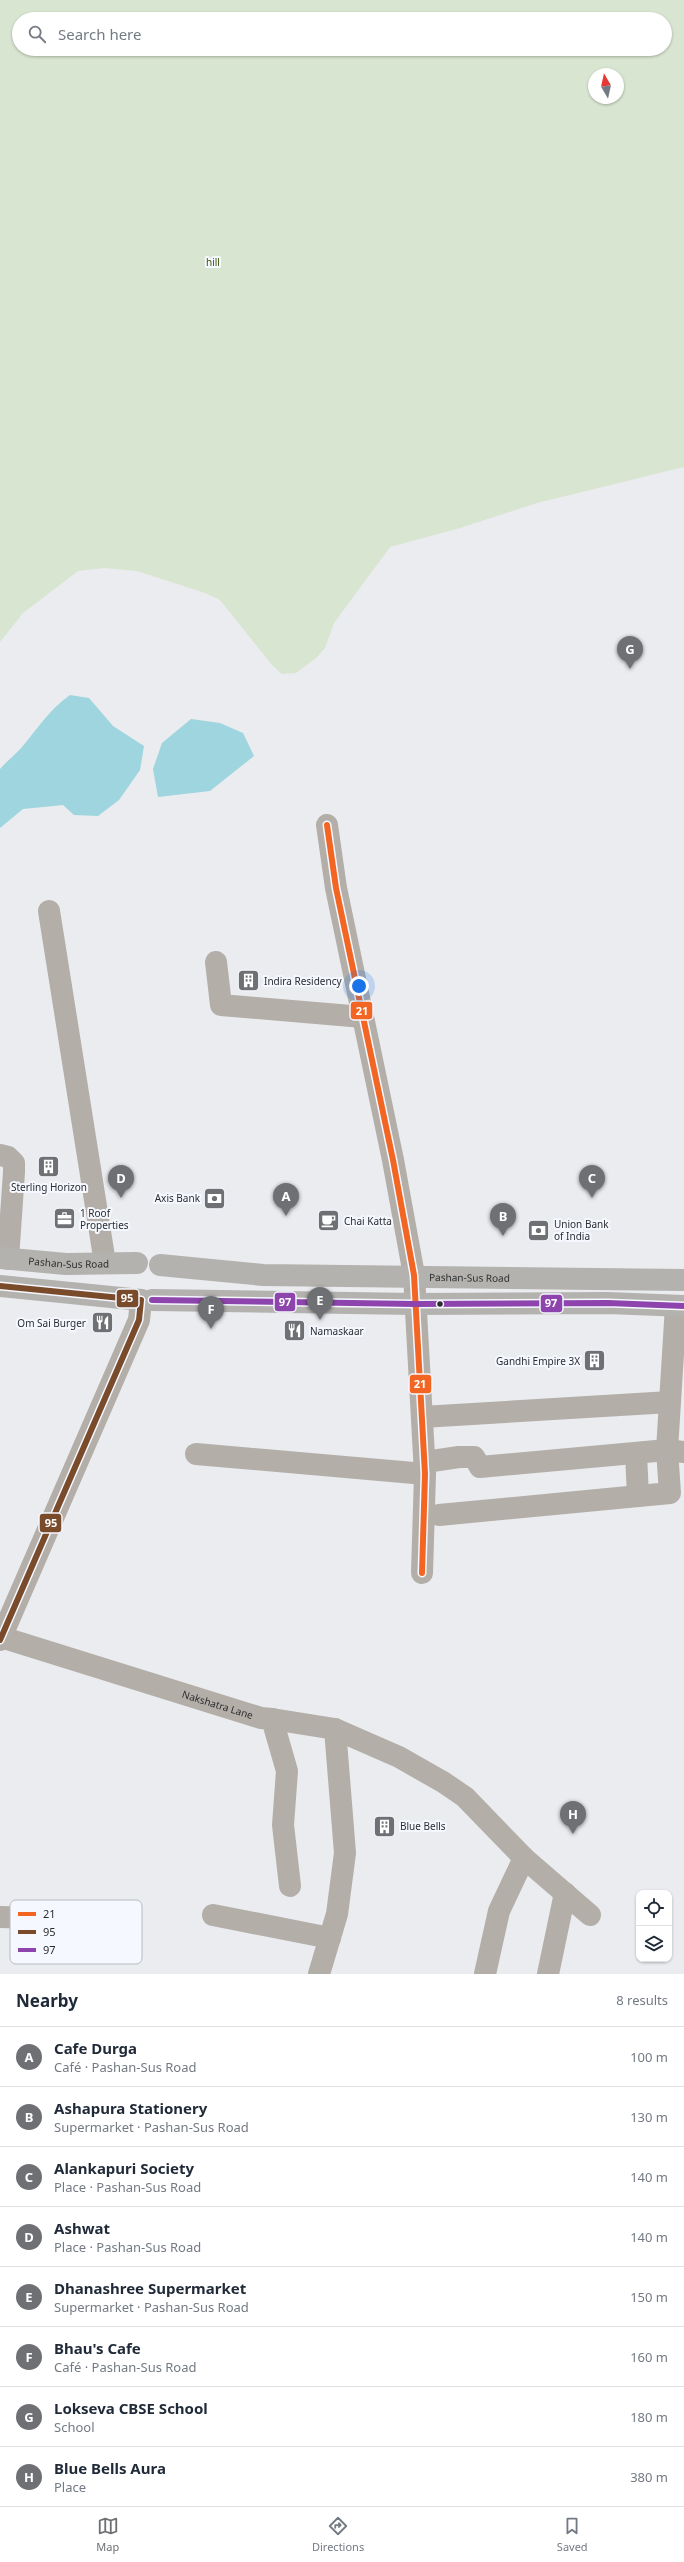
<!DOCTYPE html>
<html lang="en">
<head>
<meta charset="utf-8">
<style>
	body { margin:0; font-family:"Noto Sans",sans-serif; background:#f2f2f3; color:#1f2937 }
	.controls { position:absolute; right:12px; bottom:12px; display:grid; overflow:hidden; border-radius:8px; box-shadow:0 1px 3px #0004 }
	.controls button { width:36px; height:36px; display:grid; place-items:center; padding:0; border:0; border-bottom:1px solid #e0e1e3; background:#fff; color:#1f2937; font:20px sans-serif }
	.compass { position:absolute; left:588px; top:68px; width:36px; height:36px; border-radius:50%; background:#fff; box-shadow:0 1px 3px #0004; rotate:351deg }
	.you { position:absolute; left:359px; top:986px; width:14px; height:14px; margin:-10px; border:3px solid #fff; border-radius:50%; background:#1a73e8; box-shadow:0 0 0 6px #1a73e833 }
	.badge { display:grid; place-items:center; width:26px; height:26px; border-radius:50%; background:#6e7073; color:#fff; font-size:13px; font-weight:700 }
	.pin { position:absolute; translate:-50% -33px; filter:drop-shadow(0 1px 2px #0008) }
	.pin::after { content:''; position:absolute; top:21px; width:14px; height:12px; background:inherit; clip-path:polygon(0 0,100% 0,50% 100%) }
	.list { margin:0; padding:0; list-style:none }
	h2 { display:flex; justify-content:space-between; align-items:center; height:52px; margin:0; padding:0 16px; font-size:17px }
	h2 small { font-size:13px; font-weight:400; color:#747a83 }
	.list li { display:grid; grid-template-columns:26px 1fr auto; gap:12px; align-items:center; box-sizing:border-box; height:60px; padding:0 16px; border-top:1px solid #e0e1e3 }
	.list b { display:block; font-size:15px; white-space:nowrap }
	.list p { margin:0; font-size:13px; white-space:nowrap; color:#747a83 }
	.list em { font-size:13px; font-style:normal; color:#747a83 }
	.icon { flex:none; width:22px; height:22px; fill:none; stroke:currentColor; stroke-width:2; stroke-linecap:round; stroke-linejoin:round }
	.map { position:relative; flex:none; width:684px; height:1974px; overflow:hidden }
	.search { position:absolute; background:#fff; box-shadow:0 1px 3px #0004; left:12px; right:12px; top:12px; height:44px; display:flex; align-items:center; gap:10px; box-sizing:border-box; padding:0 14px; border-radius:22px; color:#747a83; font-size:15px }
	.sheet { height:532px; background:#fff }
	nav { display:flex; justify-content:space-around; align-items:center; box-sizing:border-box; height:56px; border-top:1px solid #e0e1e3; background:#fff; font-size:11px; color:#747a83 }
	nav a { display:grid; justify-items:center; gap:2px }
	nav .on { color:#6e7073 }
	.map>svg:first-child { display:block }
</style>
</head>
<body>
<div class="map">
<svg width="684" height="1974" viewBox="0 0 684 1974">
	<rect width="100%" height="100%" fill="#eaecf0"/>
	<path fill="#d8e5d0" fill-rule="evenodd" d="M0 0H684V467L537 503 460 528 390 547 334 623 325 648 316 658 296 673 282 674 272 665 220 600 205 593 137 571 105 568 78 571 23 613 0 642ZM19 19H665V49H19ZM594 74H618V98H594Z"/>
	<g fill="#9ed5de">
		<path d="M70 695 89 698 113 726 144 746 140 770 119 800 98 816 74 815 63 805 23 809 0 828V769C7 761 15 755 22 747 38 728 49 710 70 695Z"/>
		<polygon points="191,719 220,723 243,733 254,756 210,791 158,797 153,769 162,743"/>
	</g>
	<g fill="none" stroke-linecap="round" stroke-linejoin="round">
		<g stroke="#b3aea8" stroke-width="22">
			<polyline points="327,825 336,888 393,1160 414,1275 425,1474 422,1573"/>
			<polyline points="49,911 105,1263"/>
			<polyline points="216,962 221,1005 363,1017"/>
			<polyline points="0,1155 8,1157 14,1163 14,1172 8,1259"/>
			<polyline points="422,1417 670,1402"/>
			<polyline points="196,1454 425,1474"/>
			<polyline points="636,1454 638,1496"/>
			<polyline points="425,1462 459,1457 474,1457 480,1467 667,1450 684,1452"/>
			<polyline points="439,1515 670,1493 667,1450 676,1306"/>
			<path id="s1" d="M1 1637 261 1718 272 1719 287 1771 283 1825 290 1886"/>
			<polyline points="0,1640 139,1320 141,1300"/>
			<polyline points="272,1719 335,1729 399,1757 443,1782 465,1797 524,1858 590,1915"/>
			<polyline points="213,1915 330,1938"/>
			<polyline points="0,1917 37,1918 68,1923 114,1946"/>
			<polyline points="319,1974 337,1914 345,1853 335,1729"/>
			<polyline points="485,1974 499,1911 524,1858"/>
			<polyline points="548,1974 565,1893"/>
		</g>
		<g stroke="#b4b2ae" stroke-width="22">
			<path id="s2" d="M0 1258 66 1264 137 1263"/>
			<path id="s3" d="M160 1265 263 1275 684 1280"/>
			<polyline points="0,1286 141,1300"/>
			<polyline points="152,1300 415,1304 608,1303 684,1306"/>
		</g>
		<defs>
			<polyline id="bus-1" points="327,825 336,888 393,1160 414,1275 425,1474 422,1573"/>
			<polyline id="bus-2" points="0,1286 141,1300 139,1320 0,1640"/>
			<polyline id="bus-3" points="152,1300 415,1304 608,1303 684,1306"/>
		</defs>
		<use href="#bus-1" stroke="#f5f8ff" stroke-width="9"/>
		<use href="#bus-2" stroke="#f5f8ff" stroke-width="9"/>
		<use href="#bus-3" stroke="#f5f8ff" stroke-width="9"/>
		<use href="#bus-1" stroke="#f26522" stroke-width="6"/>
		<use href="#bus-2" stroke="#7a4b2a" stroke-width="6"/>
		<use href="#bus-3" stroke="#8e44ad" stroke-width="6"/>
	</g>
	<defs>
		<symbol id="building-square" viewBox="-11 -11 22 22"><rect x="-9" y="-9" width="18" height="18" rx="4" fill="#6e7073" stroke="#f5f8ff"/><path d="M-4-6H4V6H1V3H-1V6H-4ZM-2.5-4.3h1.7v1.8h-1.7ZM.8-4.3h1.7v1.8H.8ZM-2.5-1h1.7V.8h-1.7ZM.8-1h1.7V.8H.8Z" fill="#fff"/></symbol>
		<symbol id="bank-square" viewBox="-11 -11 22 22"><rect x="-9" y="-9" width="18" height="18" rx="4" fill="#6e7073" stroke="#f5f8ff"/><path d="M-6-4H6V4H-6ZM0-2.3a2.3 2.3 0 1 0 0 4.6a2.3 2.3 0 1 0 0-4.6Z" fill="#fff"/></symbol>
		<symbol id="office-square" viewBox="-11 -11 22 22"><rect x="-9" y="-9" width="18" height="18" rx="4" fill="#6e7073" stroke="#f5f8ff"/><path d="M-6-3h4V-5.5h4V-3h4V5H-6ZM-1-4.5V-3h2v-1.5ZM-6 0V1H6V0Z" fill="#fff"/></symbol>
		<symbol id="cafe-square" viewBox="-11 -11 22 22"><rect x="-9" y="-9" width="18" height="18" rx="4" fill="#6e7073" stroke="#f5f8ff"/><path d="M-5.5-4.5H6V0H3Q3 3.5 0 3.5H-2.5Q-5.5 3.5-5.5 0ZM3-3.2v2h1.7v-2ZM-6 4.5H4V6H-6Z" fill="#fff"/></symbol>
		<symbol id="restaurant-square" viewBox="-11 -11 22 22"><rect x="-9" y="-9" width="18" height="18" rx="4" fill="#6e7073" stroke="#f5f8ff"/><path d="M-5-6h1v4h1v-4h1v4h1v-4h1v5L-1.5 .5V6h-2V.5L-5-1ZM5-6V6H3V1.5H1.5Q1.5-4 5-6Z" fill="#fff"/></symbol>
	</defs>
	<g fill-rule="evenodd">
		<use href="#building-square" x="236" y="968" width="25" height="25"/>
		<use href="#building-square" x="36" y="1154" width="25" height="25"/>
		<use href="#bank-square" x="202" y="1186" width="25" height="25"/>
		<use href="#office-square" x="52" y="1206" width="25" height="25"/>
		<use href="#cafe-square" x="316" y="1208" width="25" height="25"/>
		<use href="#bank-square" x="526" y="1218" width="25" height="25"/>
		<use href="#restaurant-square" x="90" y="1310" width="25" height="25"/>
		<use href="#restaurant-square" x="282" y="1318" width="25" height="25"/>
		<use href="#building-square" x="582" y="1348" width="25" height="25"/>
		<use href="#building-square" x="372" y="1814" width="25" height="25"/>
	</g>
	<circle fill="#2b2d2f" stroke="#f5f8ff" stroke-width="1.5" cx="440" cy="1304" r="3.5"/>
	<g text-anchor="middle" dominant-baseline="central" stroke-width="4" stroke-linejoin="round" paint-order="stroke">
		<g font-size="10" fill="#375503" stroke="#f5f8ff">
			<text x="213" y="262">hill</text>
		</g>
		<g font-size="10" fill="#2b2d2f" stroke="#f5f8ff" text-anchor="start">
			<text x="264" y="981">Indira Residency</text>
			<text x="49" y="1187" text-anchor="middle">Sterling Horizon</text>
			<text x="200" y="1198" text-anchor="end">Axis Bank</text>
			<text x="80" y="1213">1 Roof<tspan x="80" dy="12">Properties</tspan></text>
			<text x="344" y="1221">Chai Katta</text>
			<text x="554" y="1224">Union Bank<tspan x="554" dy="12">of India</tspan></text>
			<text x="86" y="1323" text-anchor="end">Om Sai Burger</text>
			<text x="310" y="1331">Namaskaar</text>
			<text x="580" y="1361" text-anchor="end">Gandhi Empire 3X</text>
			<text x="400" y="1826">Blue Bells</text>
		</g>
		<g font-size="10" fill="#2b2d2f" stroke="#f5f8ff">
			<text stroke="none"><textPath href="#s2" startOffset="69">Pashan-Sus Road</textPath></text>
			<text stroke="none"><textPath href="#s3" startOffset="310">Pashan-Sus Road</textPath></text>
			<text stroke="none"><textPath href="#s1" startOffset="227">Nakshatra Lane</textPath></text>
		</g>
	</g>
	<rect x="10" y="1900" width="132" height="64" rx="6" fill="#f5f8ff" stroke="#b8bbc1" stroke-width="1"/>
	<rect x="18" y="1912" width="18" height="4" fill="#f26522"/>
	<rect x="18" y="1930" width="18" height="4" fill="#7a4b2a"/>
	<rect x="18" y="1948" width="18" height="4" fill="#8e44ad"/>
	<g font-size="11" fill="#2b2d2f">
		<text x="43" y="1918">21</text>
		<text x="43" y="1936">95</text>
		<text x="43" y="1954">97</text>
	</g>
	<g stroke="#f5f8ff" stroke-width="1.5">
		<rect x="350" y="1001" width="23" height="19" rx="4" fill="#f26522"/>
		<rect x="116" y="1289" width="23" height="19" rx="4" fill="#7a4b2a"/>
		<rect x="274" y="1292" width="22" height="20" rx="4" fill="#8e44ad"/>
		<rect x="540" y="1294" width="23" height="19" rx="4" fill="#8e44ad"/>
		<rect x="409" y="1374" width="23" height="20" rx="4" fill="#f26522"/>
		<rect x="39" y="1513" width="23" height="20" rx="4" fill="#7a4b2a"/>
	</g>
	<g font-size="11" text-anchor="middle" font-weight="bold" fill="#fff">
		<text x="362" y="1015">21</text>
		<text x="127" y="1302">95</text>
		<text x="285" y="1306">97</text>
		<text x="551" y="1307">97</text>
		<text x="420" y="1388">21</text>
		<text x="51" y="1527">95</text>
	</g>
</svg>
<div class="controls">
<button><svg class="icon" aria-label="locate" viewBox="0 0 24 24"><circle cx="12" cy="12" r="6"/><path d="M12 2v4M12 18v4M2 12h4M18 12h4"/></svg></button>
<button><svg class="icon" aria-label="layers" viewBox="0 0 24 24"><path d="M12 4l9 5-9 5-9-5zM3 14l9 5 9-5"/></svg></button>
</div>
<svg class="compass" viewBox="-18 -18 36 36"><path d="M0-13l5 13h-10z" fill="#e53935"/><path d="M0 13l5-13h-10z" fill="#747a83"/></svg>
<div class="you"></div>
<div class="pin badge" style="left:286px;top:1216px">A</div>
<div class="pin badge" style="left:503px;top:1236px">B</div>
<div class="pin badge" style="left:592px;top:1198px">C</div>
<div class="pin badge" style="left:121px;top:1198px">D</div>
<div class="pin badge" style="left:320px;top:1320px">E</div>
<div class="pin badge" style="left:211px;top:1329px">F</div>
<div class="pin badge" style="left:630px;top:669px">G</div>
<div class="pin badge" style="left:573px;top:1834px">H</div>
<div class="search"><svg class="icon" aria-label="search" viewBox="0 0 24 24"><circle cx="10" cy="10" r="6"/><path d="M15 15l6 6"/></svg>Search here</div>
</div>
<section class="sheet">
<h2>Nearby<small>8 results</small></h2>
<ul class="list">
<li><span class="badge">A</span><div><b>Cafe Durga</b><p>Café · Pashan-Sus Road</p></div><em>100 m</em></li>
<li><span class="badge">B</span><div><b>Ashapura Stationery</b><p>Supermarket · Pashan-Sus Road</p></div><em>130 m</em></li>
<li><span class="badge">C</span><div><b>Alankapuri Society</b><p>Place · Pashan-Sus Road</p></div><em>140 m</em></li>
<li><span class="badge">D</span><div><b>Ashwat</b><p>Place · Pashan-Sus Road</p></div><em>140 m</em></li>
<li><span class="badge">E</span><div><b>Dhanashree Supermarket</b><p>Supermarket · Pashan-Sus Road</p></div><em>150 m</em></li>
<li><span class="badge">F</span><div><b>Bhau's Cafe</b><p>Café · Pashan-Sus Road</p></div><em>160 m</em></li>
<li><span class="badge">G</span><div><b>Lokseva CBSE School</b><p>School</p></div><em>180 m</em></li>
<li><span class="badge">H</span><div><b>Blue Bells Aura</b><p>Place</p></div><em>380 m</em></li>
</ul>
</section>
<nav>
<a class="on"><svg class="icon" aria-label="map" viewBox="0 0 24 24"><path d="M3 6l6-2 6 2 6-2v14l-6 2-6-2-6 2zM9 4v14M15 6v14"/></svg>Map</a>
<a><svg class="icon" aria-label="directions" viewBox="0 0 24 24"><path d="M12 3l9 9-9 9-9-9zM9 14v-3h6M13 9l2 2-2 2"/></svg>Directions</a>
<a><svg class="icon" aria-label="saved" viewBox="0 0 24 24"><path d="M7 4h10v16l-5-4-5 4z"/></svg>Saved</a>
</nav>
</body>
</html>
